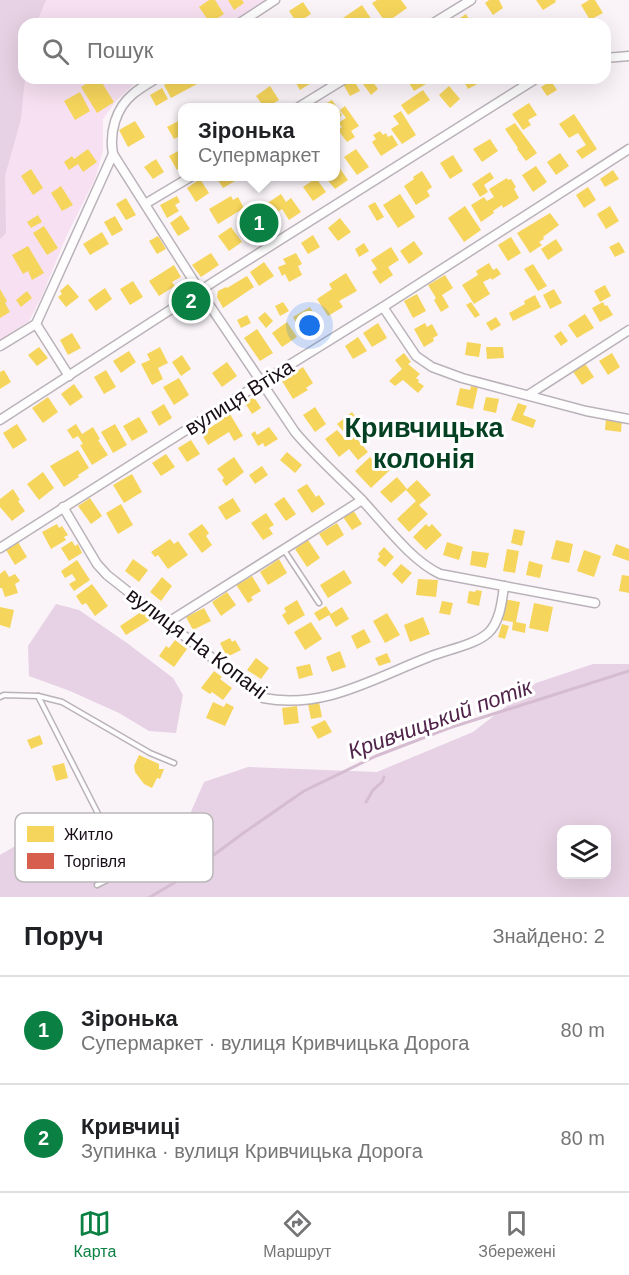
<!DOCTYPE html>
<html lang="uk">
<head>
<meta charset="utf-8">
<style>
	body { margin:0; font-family:Helvetica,sans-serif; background:#f2f2f2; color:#202124 }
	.controls { position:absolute; right:18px; bottom:18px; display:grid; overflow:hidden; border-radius:12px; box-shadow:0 6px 24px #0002 }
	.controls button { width:54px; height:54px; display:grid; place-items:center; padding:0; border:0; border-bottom:2px solid #e0e0e0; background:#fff; color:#202124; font:30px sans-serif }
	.you { position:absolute; left:310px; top:326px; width:21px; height:21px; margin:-15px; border:4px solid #fff; border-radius:50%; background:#1a73e8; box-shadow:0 0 0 9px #1a73e833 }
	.badge { display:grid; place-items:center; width:39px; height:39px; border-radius:50%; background:#0b8043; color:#fff; font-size:20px; font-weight:700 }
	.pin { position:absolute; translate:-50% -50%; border:3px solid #fff; box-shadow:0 2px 6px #0006 }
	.popup { position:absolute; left:178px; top:103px; width:162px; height:78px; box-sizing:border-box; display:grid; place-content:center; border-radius:12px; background:#fff; filter:drop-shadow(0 2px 4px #0005); font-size:20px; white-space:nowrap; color:#757577 }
	.popup b { font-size:22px; color:#202124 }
	.popup::after { content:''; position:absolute; left:50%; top:100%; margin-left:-12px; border:12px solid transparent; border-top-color:#fff }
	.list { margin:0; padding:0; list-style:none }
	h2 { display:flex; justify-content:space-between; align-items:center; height:78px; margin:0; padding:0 24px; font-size:26px }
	h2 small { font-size:20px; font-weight:400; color:#757577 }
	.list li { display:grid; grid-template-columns:39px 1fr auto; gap:18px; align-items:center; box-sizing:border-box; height:108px; padding:0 24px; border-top:2px solid #e0e0e0 }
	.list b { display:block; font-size:22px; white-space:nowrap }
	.list p { margin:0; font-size:20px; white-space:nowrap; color:#757577 }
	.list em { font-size:20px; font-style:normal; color:#757577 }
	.icon { flex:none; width:33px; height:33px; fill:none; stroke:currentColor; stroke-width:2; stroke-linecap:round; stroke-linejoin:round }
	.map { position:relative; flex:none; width:629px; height:897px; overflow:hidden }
	.search { position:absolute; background:#fff; box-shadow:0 6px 24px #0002; left:18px; right:18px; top:18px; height:66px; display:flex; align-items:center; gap:15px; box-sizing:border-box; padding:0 21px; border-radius:18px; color:#757577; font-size:22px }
	.sheet { height:294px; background:#fff }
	nav { display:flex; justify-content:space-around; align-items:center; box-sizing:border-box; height:84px; border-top:2px solid #e0e0e0; background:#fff; font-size:16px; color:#757577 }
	nav a { display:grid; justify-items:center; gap:3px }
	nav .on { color:#0b8043 }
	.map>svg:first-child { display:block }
</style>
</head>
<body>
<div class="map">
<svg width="629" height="897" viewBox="0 0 629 897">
	<rect width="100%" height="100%" fill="#faf4f9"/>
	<polygon fill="#f6e0f1" points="0,0 266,0 228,24 24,24 24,78 145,78 134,84 115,102 103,119 103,151 95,179 66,237 42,296 29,321 0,340"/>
	<g fill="#e7d1e4" fill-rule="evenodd">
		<polygon points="0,0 46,0 36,24 24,24 24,78 25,78 21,119 5,176 6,233 0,239"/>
		<polygon points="56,604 79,610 127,643 173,678 183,695 176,733 149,731 119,713 70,691 29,676 28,646"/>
		<path d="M593 664H629V897H0V855L69 814 125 877 175 867 190 814 204 782 248 767 377 772 473 732 536 683ZM562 830H606V874H562Z"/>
	</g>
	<g fill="#f6d55c">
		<polygon points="209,0 215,0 224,14 210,23 199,7"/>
		<polygon points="228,0 242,0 244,3 234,10"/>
		<polygon points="377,0 401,0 407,8 386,23 372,3"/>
		<polygon points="489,0 499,0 503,8 493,15 485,3"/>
		<polygon points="536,0 555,0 556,2 543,10"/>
		<polygon points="589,0 595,0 603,13 590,20 581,5"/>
		<polygon points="303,2 311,14 297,23 289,11"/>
		<polygon points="362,5 374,23 372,24 347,24 343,18"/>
		<polygon points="466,14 472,24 451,24"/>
		<polygon points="96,78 99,78 114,102 97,113 81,87"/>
		<polygon points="176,78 194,78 197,84 171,98 164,85"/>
		<polygon points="293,78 319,78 300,90"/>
		<polygon points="363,78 370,78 378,89 371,95 360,80"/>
		<polygon points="410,78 432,78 433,80 414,91 407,80"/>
		<polygon points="462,78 482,78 483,81 468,89"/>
		<polygon points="353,79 360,91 350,96 343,84"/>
		<polygon points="551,81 557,90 547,96 541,87"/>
		<polygon points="270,86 279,100 267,107 264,107 256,96"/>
		<polygon points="449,86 460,99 450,108 439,95"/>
		<polygon points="162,88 168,99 156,106 150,95"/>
		<polygon points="423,90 430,100 408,115 401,105"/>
		<polygon points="80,92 90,111 75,120 64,101"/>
		<polygon points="332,100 342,115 336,120 336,107 320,107"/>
		<polygon points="529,103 537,115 528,120 531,125 523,130 512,114"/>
		<polygon points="345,106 359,126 351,131 355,137 347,142 338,130 342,127 338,123 346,118 340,110"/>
		<polygon points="401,111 416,135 402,144 391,129 399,124 393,116"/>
		<polygon points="574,114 597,149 582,159 576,151 586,145 578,133 569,138 559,124"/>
		<polygon points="182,119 182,135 174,139 167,127"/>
		<polygon points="135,121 145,137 128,147 119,130"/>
		<polygon points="515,123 537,153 526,161 517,149 518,148 505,129"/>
		<polygon points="380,131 383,135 386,133 388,137 392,135 398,145 381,156 372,142 376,139 373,135"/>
		<polygon points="490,139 498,151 482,162 473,149"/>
		<polygon points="88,149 97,162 83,172 78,164 69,170 64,162 72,156 74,159"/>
		<polygon points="182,149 182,167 177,170 169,156"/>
		<polygon points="356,149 369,167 357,175 344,157"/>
		<polygon points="560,153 569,166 556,175 547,162"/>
		<polygon points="453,155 463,171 450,179 440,163"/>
		<polygon points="156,159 164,172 153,179 144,167"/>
		<polygon points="336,163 348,180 335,189 325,177 336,177"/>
		<polygon points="536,166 547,182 533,192 522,175"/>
		<polygon points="31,169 43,188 33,195 21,176"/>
		<polygon points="613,170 619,179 605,187 600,179"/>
		<polygon points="422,171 432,187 427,191 430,196 416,205 404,186 414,179 413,177"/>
		<polygon points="490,172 494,178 484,185 488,192 480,197 472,184"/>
		<polygon points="216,177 242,177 223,188"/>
		<polygon points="316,178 326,192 313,201 303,187"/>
		<polygon points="507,178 508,180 511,179 516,187 514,189 519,198 503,208 502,205 493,211 494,213 481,222 471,205 484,197 487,201 494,197 489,189"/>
		<polygon points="200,179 209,193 196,202 187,188"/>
		<polygon points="61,186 73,205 62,211 51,193"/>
		<polygon points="588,187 596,200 584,208 576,195"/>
		<polygon points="281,194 286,202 291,198 301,212 289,220 282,209 273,215 266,204"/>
		<polygon points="400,194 415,217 398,228 383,205"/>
		<polygon points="177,196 180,202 175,205 179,211 167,218 160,205"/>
		<polygon points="231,196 233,200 238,197 244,208 218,224 209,209"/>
		<polygon points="126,198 136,215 126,220 116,204"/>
		<polygon points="375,202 384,217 377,221 368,206"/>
		<polygon points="465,206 481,230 464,242 448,218"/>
		<polygon points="610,206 619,221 606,229 597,214"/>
		<polygon points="550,213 559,225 543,237 544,239 539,242 542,245 530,253 517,233"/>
		<polygon points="38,215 42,222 31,228 27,222"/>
		<polygon points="181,215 190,229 178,236 170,223"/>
		<polygon points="115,216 123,230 112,236 104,222"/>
		<polygon points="340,218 351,232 338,241 328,228"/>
		<polygon points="44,226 58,248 47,255 33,233"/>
		<polygon points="231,227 242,242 229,251 218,236"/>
		<polygon points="102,232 109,244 90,255 83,244"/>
		<polygon points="313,235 320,247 308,254 301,243"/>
		<polygon points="158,236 166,249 157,254 149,241"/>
		<polygon points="511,237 521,253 508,261 498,245"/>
		<polygon points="556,239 563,250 548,260 541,249"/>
		<polygon points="414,241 423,254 409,264 400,251"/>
		<polygon points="619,242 625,252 615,257 609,247"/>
		<polygon points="364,243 369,251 359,257 355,249"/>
		<polygon points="28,246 44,273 32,280 28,271 23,274 12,255"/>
		<polygon points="391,247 399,260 388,267 393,275 380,284 372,272 377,269 371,260"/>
		<polygon points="211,253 219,265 201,277 192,265"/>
		<polygon points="296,253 302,264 298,266 302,275 289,282 285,274 282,276 278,267 286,264 283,259"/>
		<polygon points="264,262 274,276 259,286 250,272"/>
		<polygon points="489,263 493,270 497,268 501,274 492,280 491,278 483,282 490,294 474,304 462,285 478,275 476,271"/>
		<polygon points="533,264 547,286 538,291 524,269"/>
		<polygon points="174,265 181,277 172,282 175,286 159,296 149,281"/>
		<polygon points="346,273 357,291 339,301 343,307 328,316 317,299 332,289 329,284"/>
		<polygon points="445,275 453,288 442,295 449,307 441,312 434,300 436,298 428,285"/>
		<polygon points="247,276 254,287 223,308 217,297 218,291 226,287 227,288"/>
		<polygon points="133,281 143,297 130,305 120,289"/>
		<polygon points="68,284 79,297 66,307 58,297 62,294 60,291"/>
		<polygon points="605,285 611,296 600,302 594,291"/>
		<polygon points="105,288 112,299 96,311 88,300"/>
		<polygon points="0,289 7,301 5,303 10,312 0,318"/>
		<polygon points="554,289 562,303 550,309 543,295"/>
		<polygon points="27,291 32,298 21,307 16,300"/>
		<polygon points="417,294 426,311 413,318 404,301"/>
		<polygon points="535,295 541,307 513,321 509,313 525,304 524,301"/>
		<polygon points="283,302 289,311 280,316 275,306"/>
		<polygon points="471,302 480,315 475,318 466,305"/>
		<polygon points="603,302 605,306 607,305 613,315 600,322 592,308"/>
		<polygon points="310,307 319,323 302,333 293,317"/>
		<polygon points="265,312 273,321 266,328 258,318"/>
		<polygon points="585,314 594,328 577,338 568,325"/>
		<polygon points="247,315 251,323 241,328 237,320"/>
		<polygon points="496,317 501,325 491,331 486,323"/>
		<polygon points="287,322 297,337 282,347 272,333"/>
		<polygon points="378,323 387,338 372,347 363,333"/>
		<polygon points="425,323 427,327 432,324 438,335 433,338 434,341 424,347 414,329"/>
		<polygon points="257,329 273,353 260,361 244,338"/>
		<polygon points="561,331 568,341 561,346 554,336"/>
		<polygon points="72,333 81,348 68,355 60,340"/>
		<polygon points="358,337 367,351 353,359 345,346"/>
		<polygon points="467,342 481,344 479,357 465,355"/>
		<polygon points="39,347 48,358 37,366 28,355"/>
		<polygon points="160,347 168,363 158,368 163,379 152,385 141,364 150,360 147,354"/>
		<polygon points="486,347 503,347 504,358 487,359"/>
		<polygon points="129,351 136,362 121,373 113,361"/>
		<polygon points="404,353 411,362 408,364 420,374 416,378 419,380 418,382 424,386 418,393 403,380 395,386 389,381 402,369 395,360"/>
		<polygon points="612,353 620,367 608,375 599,361"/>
		<polygon points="182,355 191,369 181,376 172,362"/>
		<polygon points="227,362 237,376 222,387 212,373"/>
		<polygon points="584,362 594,377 582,385 572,370"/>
		<polygon points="303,367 313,383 306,388 308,390 293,399 282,381"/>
		<polygon points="4,370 11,382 0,389 0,372"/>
		<polygon points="106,370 116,387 104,394 94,377"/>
		<polygon points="179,378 189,395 174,405 163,387"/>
		<polygon points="74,384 83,397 70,406 61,394"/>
		<polygon points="471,386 478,387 473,409 456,405 460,388 470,390"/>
		<polygon points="48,397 58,412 43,423 32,408"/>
		<polygon points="254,397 261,408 252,414 245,403"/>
		<polygon points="486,397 499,399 496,413 483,410"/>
		<polygon points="518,403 527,406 523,415 536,420 533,428 511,420"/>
		<polygon points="164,404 172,418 159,426 151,412"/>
		<polygon points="315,407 326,424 315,432 303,415"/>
		<polygon points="227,409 243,436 234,441 229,432 208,445 201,433 222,420 218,414"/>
		<polygon points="352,412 358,420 343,431 337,424"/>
		<polygon points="139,417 148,432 132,441 123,426"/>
		<polygon points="606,418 622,419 621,432 605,430"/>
		<polygon points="17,424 27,440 13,449 3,433"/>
		<polygon points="76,424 82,434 93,427 100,439 98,440 108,455 92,465 80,445 83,444 78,436 73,439 67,430"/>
		<polygon points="115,424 127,445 113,453 101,432"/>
		<polygon points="269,427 278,439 265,447 263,443 258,446 251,434 255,431 257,435"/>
		<polygon points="337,430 345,439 352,433 368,452 358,460 349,449 339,457 325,439"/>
		<polygon points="191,440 200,454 187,462 178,448"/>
		<polygon points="78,450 89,468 78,475 79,477 64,487 50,466"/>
		<polygon points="287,452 302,465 295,473 280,460"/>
		<polygon points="166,454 175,467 161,476 152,463"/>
		<polygon points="234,457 244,472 226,486 222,480 224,478 217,469"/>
		<polygon points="370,457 378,466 382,462 390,470 371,488 355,471"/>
		<polygon points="262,466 268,475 255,484 249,475"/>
		<polygon points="43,472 54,488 39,500 27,484"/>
		<polygon points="132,474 142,492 124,503 113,485"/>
		<polygon points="397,477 407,489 391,503 380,492"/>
		<polygon points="417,480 431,495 419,505 428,514 409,532 397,519 416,501 406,490"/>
		<polygon points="307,484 316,497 319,495 325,504 312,513 297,490"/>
		<polygon points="13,489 20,500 18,501 25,511 12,521 0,507 0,499"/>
		<polygon points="284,497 296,514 286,521 274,504"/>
		<polygon points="90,498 102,516 91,524 78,506"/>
		<polygon points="233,498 241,511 226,520 218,507"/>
		<polygon points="121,504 133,525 118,534 106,513"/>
		<polygon points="353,510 362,524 352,530 343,517"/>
		<polygon points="266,513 274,525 269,528 273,534 263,540 251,523"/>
		<polygon points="337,523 344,535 327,546 319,534"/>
		<polygon points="57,524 59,528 62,526 68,535 64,537 66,540 51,549 42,532"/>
		<polygon points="202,524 209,533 206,536 212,545 202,553 188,534"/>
		<polygon points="426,524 429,527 432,524 442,535 426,550 413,537"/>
		<polygon points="514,529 525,531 522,546 511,543"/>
		<polygon points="170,539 174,544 178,541 188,555 168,569 158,555 155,557 151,552"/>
		<polygon points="308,540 320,558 307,567 295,549"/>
		<polygon points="556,540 573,544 569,563 551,559"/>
		<polygon points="72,541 75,546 78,544 82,553 69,561 61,548"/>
		<polygon points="18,542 27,557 15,565 6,550"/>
		<polygon points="447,542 463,547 459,560 443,555"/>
		<polygon points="616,544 629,549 629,561 612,555"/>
		<polygon points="384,547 394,557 385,567 377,560 380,556 378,554"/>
		<polygon points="507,549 519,551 515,573 503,571"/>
		<polygon points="584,550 601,556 594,577 577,571"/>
		<polygon points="472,551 489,553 486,568 470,565"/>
		<polygon points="133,559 148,570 139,582 125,571"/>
		<polygon points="279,559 287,573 268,585 260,572"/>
		<polygon points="77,560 90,580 74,591 69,584 76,580 72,574 65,578 61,571"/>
		<polygon points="529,561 543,565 540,578 526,575"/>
		<polygon points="401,564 412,573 402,584 392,574"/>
		<polygon points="5,570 9,577 15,574 20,581 15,584 18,593 5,597 2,588 0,588 0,574"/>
		<polygon points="344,570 352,583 328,598 320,585"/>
		<polygon points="622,575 629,576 629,593 619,591"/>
		<polygon points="252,576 261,591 251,597 253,600 248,603 235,583 241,579 242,582"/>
		<polygon points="162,577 172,586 161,601 150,592"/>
		<polygon points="418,579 438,580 436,597 416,595"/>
		<polygon points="92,584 108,606 95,616 86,603 82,605 76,596"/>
		<polygon points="476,590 482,591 479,606 467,603 469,591 475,592"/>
		<polygon points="227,592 236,605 221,616 212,602"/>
		<polygon points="504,599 520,602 516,622 526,624 525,633 512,630 513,622 501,620"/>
		<polygon points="297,600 305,615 288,625 282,615 286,612 284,608"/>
		<polygon points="442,601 453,603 450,615 439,613"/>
		<polygon points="534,603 553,607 548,632 529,628"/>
		<polygon points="326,606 331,614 319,621 314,613"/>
		<polygon points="0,607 14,610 10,628 0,625"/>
		<polygon points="342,607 349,619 336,627 329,615"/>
		<polygon points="204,608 211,621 193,630 186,617"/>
		<polygon points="144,610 150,620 126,635 120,626"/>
		<polygon points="387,613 400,635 385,643 373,621"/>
		<polygon points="423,617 430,634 410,642 404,625"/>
		<polygon points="311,622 322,639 305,650 294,632"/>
		<polygon points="502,624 509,626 505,639 498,637"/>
		<polygon points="364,629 371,642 357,649 351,636"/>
		<polygon points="230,638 232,642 235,640 241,650 227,657 220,643"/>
		<polygon points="175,640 187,649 174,667 159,656 166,646 169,648"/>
		<polygon points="340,651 346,667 332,672 326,657"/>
		<polygon points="387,653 391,662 379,666 375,658"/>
		<polygon points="256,658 269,668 261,679 247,670"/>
		<polygon points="310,664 313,675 299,679 296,667"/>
		<polygon points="214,671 222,677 220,679 232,688 223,700 212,692 210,694 201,688"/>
		<polygon points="213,702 224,707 226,703 234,707 225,726 206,718"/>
		<polygon points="319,702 322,717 311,719 308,704"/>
		<polygon points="297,706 299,723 284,725 282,708"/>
		<polygon points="325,720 332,732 318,739 311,727"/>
		<polygon points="40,735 43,744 31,749 27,740"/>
		<polygon points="139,755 159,764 159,769 164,769 160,779 157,778 152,788 144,784 135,772 134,766"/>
		<polygon points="64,763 68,778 56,781 52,766"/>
		<polygon points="90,853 99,861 86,875 78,866"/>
	</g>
	<polygon fill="#d6604d" points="268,207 277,221 250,238 241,224"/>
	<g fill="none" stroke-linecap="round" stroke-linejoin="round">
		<g stroke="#d6bcd0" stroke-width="3">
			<polyline points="366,802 373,790 382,782 384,777"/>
			<polyline points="150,897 184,877 242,834 304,791 376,756 449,728 629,671"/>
		</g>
		<defs>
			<g id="service">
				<polyline points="284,550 319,603"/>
				<polyline points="38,696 113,843 119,866 115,876 97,885"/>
				<polyline points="0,697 4,695 38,696 62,702 150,753 174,763"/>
			</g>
			<g id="minor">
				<polyline points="238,24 275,0"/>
				<polyline points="432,24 471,0"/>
				<polyline points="605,58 629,56"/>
				<polyline points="299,107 346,78"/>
				<path d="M113 154 200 291 295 432C315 456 338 476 360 498 383 522 410 560 440 574L595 603"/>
				<polyline points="145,204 192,176"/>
				<polyline points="383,307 416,356 432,367 462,378 586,411 629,419"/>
				<polyline points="36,324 69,376"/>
				<path d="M0 346 36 324 113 154C109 132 116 108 133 94 140 88 149 83 157 78"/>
				<polyline points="528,395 629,330"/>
				<polyline points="0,420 218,279 537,78"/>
				<path d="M63 507 97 564 107 575 263 698C324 710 374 678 429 657 446 650 475 645 488 633 500 622 502 601 504 586"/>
				<polyline points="0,548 262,382 383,307 629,149"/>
				<polyline points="167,623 362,500"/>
			</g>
		</defs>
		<use href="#service" stroke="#bab2b9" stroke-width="7"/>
		<use href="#minor" stroke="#bab2b9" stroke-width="11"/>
		<use href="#service" stroke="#fefdfe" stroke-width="4"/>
		<use href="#minor" stroke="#fefdfe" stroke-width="8"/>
	</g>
	<g text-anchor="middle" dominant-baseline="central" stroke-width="6" stroke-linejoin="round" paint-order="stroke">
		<g font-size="21" fill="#180e17" stroke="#fff">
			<text transform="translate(239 397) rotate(-32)">вулиця Втіха</text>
			<text transform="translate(197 643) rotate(37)">вулиця На Копані</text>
		</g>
		<g font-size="22" font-style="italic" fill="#50244a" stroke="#fff">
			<text transform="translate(440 719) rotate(-20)">Кривчицький потік</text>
		</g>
		<g font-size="27" font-weight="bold" fill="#044122" stroke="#fff">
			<text x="424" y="428">Кривчицька<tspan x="424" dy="31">колонія</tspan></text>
		</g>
	</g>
	<rect x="15" y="813" width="198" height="69" rx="9" fill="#fff" stroke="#bab7b9" stroke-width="1.5"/>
	<rect x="27" y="826" width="27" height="16" fill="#f6d55c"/>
	<rect x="27" y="853" width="27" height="16" fill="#d6604d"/>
	<g font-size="16" fill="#180e17">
		<text x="64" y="840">Житло</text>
		<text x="64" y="867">Торгівля</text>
	</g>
</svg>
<div class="controls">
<button><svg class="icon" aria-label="layers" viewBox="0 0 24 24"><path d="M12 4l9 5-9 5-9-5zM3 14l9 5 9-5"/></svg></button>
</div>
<div class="you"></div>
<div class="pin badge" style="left:259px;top:223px">1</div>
<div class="popup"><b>Зіронька</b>Супермаркет</div>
<div class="pin badge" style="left:191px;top:301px">2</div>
<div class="search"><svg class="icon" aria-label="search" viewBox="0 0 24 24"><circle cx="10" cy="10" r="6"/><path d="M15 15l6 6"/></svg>Пошук</div>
</div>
<section class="sheet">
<h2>Поруч<small>Знайдено: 2</small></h2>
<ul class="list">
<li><span class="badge">1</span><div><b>Зіронька</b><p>Супермаркет · вулиця Кривчицька Дорога</p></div><em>80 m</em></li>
<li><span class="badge">2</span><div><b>Кривчиці</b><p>Зупинка · вулиця Кривчицька Дорога</p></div><em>80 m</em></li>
</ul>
</section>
<nav>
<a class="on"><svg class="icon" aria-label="map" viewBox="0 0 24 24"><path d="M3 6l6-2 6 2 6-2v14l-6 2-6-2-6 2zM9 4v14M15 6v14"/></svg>Карта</a>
<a><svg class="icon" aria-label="directions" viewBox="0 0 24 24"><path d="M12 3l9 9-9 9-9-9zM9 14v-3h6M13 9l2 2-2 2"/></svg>Маршрут</a>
<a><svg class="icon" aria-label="saved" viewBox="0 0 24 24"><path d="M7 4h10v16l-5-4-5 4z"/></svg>Збережені</a>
</nav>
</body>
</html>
